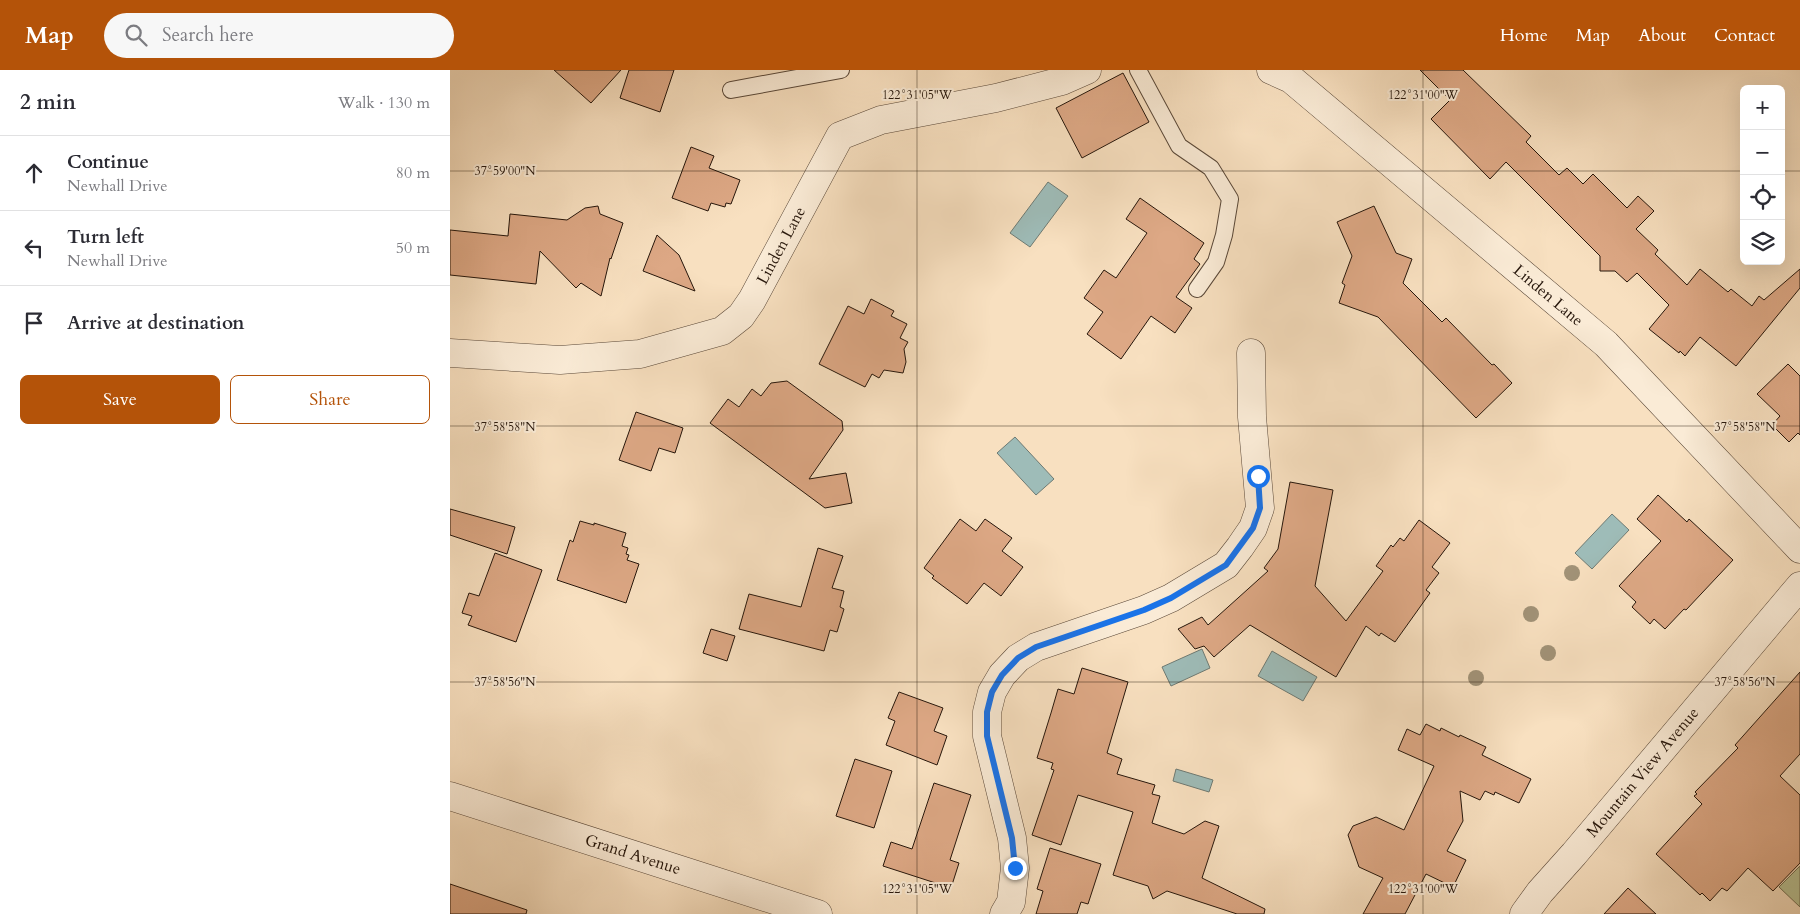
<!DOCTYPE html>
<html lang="en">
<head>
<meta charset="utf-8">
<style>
	body { margin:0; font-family:Cardo,serif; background:#f7f7f7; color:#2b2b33 }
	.controls { position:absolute; right:15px; top:15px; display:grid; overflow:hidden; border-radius:8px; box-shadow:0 5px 20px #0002 }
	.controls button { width:45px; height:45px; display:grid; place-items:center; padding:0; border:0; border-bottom:1px solid #e1e1e2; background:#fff; color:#2b2b33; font:25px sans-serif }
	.stop { position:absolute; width:15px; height:15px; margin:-11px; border:4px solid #1a73e8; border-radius:50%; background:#fff }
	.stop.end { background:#1a73e8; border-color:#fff; box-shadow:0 1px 5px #0008 }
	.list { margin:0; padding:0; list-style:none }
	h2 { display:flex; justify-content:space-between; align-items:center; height:65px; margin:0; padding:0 20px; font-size:21px }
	h2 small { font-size:16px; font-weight:400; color:#7c7c81 }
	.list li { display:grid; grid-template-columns:32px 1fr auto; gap:15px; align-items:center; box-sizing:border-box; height:75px; padding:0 20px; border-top:1px solid #e1e1e2 }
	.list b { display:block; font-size:19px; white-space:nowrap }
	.list p { margin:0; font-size:16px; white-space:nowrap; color:#7c7c81 }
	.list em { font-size:16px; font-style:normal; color:#7c7c81 }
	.actions { display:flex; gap:10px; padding:15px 20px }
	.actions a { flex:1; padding:11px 0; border:1px solid #b45309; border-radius:8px; text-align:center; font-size:18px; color:#b45309 }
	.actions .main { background:#b45309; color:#fff }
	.icon { flex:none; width:28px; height:28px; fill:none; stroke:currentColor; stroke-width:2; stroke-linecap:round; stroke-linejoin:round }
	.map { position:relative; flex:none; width:1350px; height:844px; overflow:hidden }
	header { display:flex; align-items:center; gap:30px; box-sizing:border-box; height:70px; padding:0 25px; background:#b45309; color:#fff }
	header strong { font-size:24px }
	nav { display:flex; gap:28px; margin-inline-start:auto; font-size:18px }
	.search { width:350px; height:45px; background:#f7f7f7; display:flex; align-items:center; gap:12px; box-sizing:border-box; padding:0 18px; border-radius:28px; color:#7c7c81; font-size:19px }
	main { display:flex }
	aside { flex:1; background:#fff }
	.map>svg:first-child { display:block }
</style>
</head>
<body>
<header>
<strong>Map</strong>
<div class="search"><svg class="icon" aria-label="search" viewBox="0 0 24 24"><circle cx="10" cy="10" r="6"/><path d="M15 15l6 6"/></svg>Search here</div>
<nav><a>Home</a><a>Map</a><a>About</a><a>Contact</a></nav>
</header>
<main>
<aside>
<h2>2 min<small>Walk · 130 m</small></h2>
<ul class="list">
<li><svg class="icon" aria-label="ahead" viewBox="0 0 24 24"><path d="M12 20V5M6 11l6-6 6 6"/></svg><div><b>Continue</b><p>Newhall Drive</p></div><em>80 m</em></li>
<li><svg class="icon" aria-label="left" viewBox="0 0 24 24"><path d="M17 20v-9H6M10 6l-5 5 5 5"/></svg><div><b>Turn left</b><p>Newhall Drive</p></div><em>50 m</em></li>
<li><svg class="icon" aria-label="arrive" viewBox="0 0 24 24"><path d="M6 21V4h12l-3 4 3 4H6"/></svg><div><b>Arrive at destination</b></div></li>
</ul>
<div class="actions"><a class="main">Save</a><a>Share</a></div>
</aside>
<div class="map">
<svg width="1350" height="844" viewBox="0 0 1350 844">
	<rect width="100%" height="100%" fill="#f8e0c0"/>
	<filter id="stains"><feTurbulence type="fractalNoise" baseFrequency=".004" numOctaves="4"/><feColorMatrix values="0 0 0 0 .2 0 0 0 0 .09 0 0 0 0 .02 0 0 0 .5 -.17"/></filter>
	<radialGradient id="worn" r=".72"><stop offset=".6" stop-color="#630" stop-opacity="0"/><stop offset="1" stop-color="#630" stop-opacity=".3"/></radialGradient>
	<polygon fill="#b9c395" stroke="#706c50" points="1350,796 1350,837 1329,817"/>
	<g fill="#9ebcb8" stroke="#6e7a73">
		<polygon points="598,112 618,126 580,177 560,163"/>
		<polygon points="565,367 604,409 586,425 547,383"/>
		<polygon points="1162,444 1179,460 1142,499 1125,483"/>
		<polygon points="752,579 760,598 721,616 712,597"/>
		<polygon points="822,581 867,607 853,631 808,606"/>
		<polygon points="726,699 763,710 759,722 723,711"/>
	</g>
	<g fill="#dda885" stroke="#26160b">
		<polygon points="104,0 171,0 141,33"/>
		<polygon points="179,0 224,0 210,42 170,28"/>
		<polygon points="970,0 1013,0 1081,66 1076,72 1109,105 1117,98 1133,114 1143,104 1177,138 1188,126 1204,141 1186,159 1208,180 1205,184 1237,215 1250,199 1278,222 1281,219 1302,236 1309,226 1314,230 1350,199 1350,218 1286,296 1250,267 1235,286 1230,281 1229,283 1199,259 1219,235 1187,203 1177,212 1165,201 1150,201 1150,186 1056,92 1040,109 981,49 1000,30"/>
		<polygon points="673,3 699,52 632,88 606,38"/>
		<polygon points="241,77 264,86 259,98 290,110 281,134 276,133 275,137 261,133 258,141 222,128"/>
		<polygon points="690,128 754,173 744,189 750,194 726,227 742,238 725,263 701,246 671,289 637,264 653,242 634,228 654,200 666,208 697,163 676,149"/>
		<polygon points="148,136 150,144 173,153 161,189 160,188 151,226 131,213 126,218 90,181 86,214 0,205 0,160 58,166 60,144 117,150 135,138"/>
		<polygon points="924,136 946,183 962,189 953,213 992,252 996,248 1042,295 1044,294 1062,313 1026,348 928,247 889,233 895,215 892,213 902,186 887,152"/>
		<polygon points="207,165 229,185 245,221 193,201"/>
		<polygon points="421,229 444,241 441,246 457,254 450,268 458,272 454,279 456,292 453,303 434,300 429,308 422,304 415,317 369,294 398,236 414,244"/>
		<polygon points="1338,294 1350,306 1350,365 1348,363 1339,372 1322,355 1330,346 1307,324"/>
		<polygon points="337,311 392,351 393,360 359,409 396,403 402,433 375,438 260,353 278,329 289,337 302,319 311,326 321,313"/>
		<polygon points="186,342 233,358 225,383 209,378 201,401 169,390"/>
		<polygon points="840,412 883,420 865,516 896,551 933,501 926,496 941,475 943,477 950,468 954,471 969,450 1000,473 982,497 989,503 976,520 980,523 945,572 931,563 929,566 916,556 886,607 800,555 764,587 754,576 745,579 728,559 752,547 758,555 818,501 814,498 828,479"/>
		<polygon points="1208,425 1237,452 1239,449 1283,490 1236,540 1234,539 1215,559 1204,549 1200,554 1182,537 1186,532 1169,516 1211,471 1187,449"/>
		<polygon points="0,439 65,457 57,484 0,465"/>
		<polygon points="510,449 526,461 535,449 562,468 552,481 573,497 551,526 534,513 517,534 482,508 484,506 474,498"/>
		<polygon points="130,451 144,455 144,453 176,463 172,476 178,478 176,484 179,485 177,490 189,494 176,533 107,510 120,470 123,472"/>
		<polygon points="368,478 393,486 382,518 394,521 390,537 394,539 387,562 380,560 374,581 289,559 299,524 351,537"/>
		<polygon points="45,483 92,500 66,572 18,555 22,546 12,543 19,523 29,526"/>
		<polygon points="261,559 285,566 277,591 253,583"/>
		<polygon points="632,598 678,612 657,683 672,689 667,704 705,715 702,724 710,726 702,753 734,764 755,751 769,756 752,808 815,839 814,844 787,844 717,821 703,829 698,816 663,805 683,742 628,725 611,775 582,765 604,700 601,699 603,693 587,688 601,643 608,619 624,624"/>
		<polygon points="1350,602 1350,684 1330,706 1350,725 1350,793 1323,821 1298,798 1277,821 1272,818 1260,831 1252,823 1250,825 1206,784 1252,734 1244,726 1247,724 1245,722 1288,678 1285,675"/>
		<polygon points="449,622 493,638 484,661 497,666 487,695 436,675 445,651 438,648"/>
		<polygon points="976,654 990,661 991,658 1009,667 1010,665 1036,677 1032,685 1081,709 1069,733 1045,722 1044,725 1035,721 1030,730 1010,721 1013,751 997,781 1016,790 1003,817 976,804 955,844 913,844 933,808 909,797 898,765 903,756 926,747 954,760 984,696 948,680 957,659 970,665"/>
		<polygon points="405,689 442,701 424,758 386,746"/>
		<polygon points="484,713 521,725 500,790 509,793 501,818 433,796 441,772 462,779"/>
		<polygon points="600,778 651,794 638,834 631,832 627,844 586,844 593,821 587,819"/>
		<polygon points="0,814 77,840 76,844 0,844"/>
		<polygon points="1178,818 1206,844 1154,844"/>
	</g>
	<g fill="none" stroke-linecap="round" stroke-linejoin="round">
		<defs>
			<g id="service">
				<polyline points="688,0 729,76 761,98 780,129 774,165 766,192 747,219"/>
				<polyline points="281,20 391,0"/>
			</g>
			<g id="minor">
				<path id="s1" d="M821 0 841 9 1156 274 1350 479"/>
				<path id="s2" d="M0 283 110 290 190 284 272 261 291 246 302 230 390 66 431 50 546 28 612 11 637 0"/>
				<polyline points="554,844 561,832 565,798 562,768 537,666 537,642 542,622 552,605 568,588 586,577 694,540 721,528 776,495 790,477 803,458 810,438 802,347 801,283"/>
				<path id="s3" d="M1074 844 1090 822 1124 784 1350 516"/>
			</g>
			<g id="tertiary">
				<path id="s4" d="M0 726 368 844"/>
			</g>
		</defs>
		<use href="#service" stroke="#5a4838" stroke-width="18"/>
		<use href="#minor" stroke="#5a4838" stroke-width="29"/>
		<use href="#tertiary" stroke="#5a4838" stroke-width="29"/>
		<use href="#service" stroke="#faebd6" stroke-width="16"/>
		<use href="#minor" stroke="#faebd6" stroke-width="28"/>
		<use href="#tertiary" stroke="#faebd6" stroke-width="28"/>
	</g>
	<g fill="#a19277">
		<circle cx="1122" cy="503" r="8"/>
		<circle cx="1081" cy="544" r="8"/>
		<circle cx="1098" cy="583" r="8"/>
		<circle cx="1026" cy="608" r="8"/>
	</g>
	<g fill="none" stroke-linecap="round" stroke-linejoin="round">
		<polyline stroke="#1a73e8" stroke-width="6" points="565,798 562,768 537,666 537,642 542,622 552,605 568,588 586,577 694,540 721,528 776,495 803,458 810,438 808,406"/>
	</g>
	<path fill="none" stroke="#26160b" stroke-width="1" stroke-opacity="0.45" d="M467 0V844M973 0V844M0 101H1294M1331 101H1350M0 356H1350M0 612H1350"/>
	<g text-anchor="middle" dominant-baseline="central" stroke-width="4" stroke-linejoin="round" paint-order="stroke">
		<g font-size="16" fill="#26160b" stroke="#faebd6">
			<text stroke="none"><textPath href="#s2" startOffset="381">Linden Lane</textPath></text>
			<text stroke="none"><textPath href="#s1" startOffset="358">Linden Lane</textPath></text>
			<text stroke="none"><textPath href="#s3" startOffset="185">Mountain View Avenue</textPath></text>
			<text stroke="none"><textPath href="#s4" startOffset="192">Grand Avenue</textPath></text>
		</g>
	</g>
	<g font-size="12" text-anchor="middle" fill="#26160b" stroke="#faebd6" stroke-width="4" stroke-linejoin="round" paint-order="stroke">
		<text x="467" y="29">122°31'05"W</text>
		<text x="973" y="29">122°31'00"W</text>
		<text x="55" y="105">37°59'00"N</text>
		<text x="55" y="361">37°58'58"N</text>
		<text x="1295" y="361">37°58'58"N</text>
		<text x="55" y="616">37°58'56"N</text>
		<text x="1295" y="616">37°58'56"N</text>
		<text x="467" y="823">122°31'05"W</text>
		<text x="973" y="823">122°31'00"W</text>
	</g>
	<rect width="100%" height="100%" filter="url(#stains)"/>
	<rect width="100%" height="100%" fill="url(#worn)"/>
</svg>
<div class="controls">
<button>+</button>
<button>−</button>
<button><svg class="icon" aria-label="locate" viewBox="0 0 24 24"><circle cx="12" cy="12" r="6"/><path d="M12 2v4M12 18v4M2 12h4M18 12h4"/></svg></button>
<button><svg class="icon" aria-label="layers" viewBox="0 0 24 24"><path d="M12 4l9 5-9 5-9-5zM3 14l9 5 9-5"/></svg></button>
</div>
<div class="stop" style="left:808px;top:406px"></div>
<div class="stop end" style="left:565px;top:798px"></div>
</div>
</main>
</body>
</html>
